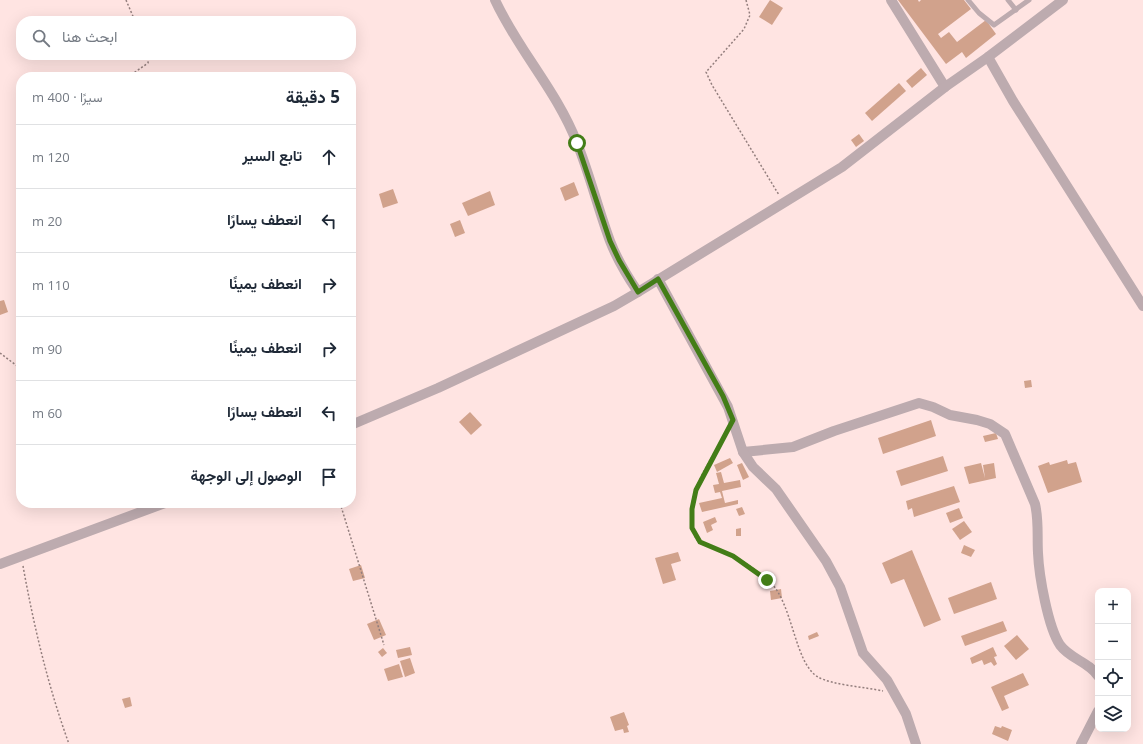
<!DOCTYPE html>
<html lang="ar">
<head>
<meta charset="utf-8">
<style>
	body { margin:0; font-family:"Open Sans",Vazirmatn,sans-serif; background:#f6f6f7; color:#1f2937; direction:rtl }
	.controls { position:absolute; right:12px; bottom:12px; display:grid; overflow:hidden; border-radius:8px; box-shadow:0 4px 16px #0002 }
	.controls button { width:36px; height:36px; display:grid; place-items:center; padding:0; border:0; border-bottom:1px solid #e0e1e3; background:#fff; color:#1f2937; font:20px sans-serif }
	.stop { position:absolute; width:12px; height:12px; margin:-9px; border:3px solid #437d17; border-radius:50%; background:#fff }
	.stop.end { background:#437d17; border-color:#fff; box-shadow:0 1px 4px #0008 }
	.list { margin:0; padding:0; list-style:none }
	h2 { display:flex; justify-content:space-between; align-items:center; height:52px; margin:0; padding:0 16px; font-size:17px }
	h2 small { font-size:13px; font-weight:400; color:#747a83 }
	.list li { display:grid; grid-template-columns:26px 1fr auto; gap:12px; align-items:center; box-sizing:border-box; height:64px; padding:0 16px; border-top:1px solid #e0e1e3 }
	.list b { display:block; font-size:15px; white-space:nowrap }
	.list em { font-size:13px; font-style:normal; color:#747a83 }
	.icon { flex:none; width:22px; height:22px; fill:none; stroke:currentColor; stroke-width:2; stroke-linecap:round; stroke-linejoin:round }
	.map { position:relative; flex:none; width:1143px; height:744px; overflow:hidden; direction:ltr }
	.search { position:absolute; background:#fff; box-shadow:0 4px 16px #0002; left:16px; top:16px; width:340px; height:44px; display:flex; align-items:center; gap:10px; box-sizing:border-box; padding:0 14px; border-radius:16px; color:#747a83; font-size:15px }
	.panel { position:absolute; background:#fff; box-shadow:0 4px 16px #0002; left:16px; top:72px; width:340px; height:436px; border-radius:16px; direction:rtl }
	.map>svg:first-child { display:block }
</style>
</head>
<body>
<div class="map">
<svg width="1143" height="744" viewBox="0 0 1143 744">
	<rect width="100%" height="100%" fill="#ffe4e2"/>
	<g fill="#d1a28c">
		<polygon points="770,0 783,8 772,25 759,17"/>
		<polygon points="898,0 918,0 919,2 921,0 964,0 971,9 938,34 941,38 949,32 957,42 986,20 996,34 966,58 962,52 946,64"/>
		<polygon points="921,68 927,75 912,88 906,81"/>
		<polygon points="899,83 906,91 872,121 865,113"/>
		<polygon points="859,134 864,141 856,147 851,140"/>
		<polygon points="574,182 579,195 565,201 560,188"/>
		<polygon points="393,189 398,203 383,208 379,194"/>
		<polygon points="490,191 495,205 468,216 462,203"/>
		<polygon points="460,220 465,233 455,237 450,224"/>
		<polygon points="4,300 8,312 0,315 0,301"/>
		<polygon points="1031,380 1032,387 1025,388 1024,381"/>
		<polygon points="470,412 482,425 471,435 459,422"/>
		<polygon points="931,420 936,436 883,454 878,438"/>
		<polygon points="996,433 998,439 985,442 983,436"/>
		<polygon points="943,456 948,471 901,486 896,471"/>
		<polygon points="730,458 733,463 717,472 714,465"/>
		<polygon points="1067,460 1068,464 1076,462 1082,482 1048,493 1038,466 1049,462 1050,465"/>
		<polygon points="742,463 749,477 743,480 737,465"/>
		<polygon points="981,463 985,478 983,465 994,463 996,478 969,484 964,467"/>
		<polygon points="721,472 724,483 740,480 741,487 722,491 725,503 738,500 738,504 702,512 699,503 722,498 720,492 715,493 713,485 719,484 716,473"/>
		<polygon points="954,486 960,502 914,517 912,508 908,510 906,501"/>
		<polygon points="742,507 745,514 739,516 736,509"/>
		<polygon points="959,508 963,518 950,523 946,513"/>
		<polygon points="715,517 717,522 711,525 713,530 707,533 703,522"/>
		<polygon points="964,521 972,532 960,540 952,529"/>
		<polygon points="741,528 741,536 736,536 736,529"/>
		<polygon points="964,545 975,550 971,557 961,553"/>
		<polygon points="912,550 941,620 924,627 904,579 891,584 882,563"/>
		<polygon points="678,552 681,561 671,564 676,580 663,584 655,558"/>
		<polygon points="361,565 365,578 353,581 349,569"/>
		<polygon points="991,582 997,599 954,614 948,598"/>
		<polygon points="781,589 782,598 771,600 770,591"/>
		<polygon points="379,619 386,635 374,640 367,624"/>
		<polygon points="1003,621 1007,631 965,646 961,636"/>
		<polygon points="817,632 819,636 809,640 808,636"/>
		<polygon points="1017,635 1029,649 1016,660 1004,646"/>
		<polygon points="410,647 412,655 398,658 396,650"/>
		<polygon points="993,647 997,656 994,657 997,664 994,666 991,662 984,665 982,660 972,664 970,658"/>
		<polygon points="383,648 387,653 382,657 378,652"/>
		<polygon points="410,658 415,673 405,677 400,661"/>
		<polygon points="399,664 403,677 388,681 384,669"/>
		<polygon points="1023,673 1029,685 1004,696 1009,708 1002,711 991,687"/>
		<polygon points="130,697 132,706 125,708 122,699"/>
		<polygon points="624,712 629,725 627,726 629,732 624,733 623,729 615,731 610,717"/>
		<polygon points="995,726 1001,728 1002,726 1012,730 1008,741 992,734"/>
	</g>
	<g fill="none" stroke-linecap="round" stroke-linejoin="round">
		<g stroke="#937e7d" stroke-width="1.5" stroke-dasharray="2 2" stroke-linecap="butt">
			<polyline points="126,0 135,21"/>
			<polyline points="746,0 750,15 744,29 706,72 712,85 779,195"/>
			<polyline points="128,77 148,63 149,55"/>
			<polyline points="0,353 21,369"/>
			<path d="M726 432C711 461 683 495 693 530 694 535 696 540 700 543 708 547 718 549 726 552 741 559 756 570 769 581 793 602 794 663 818 677 832 685 865 687 883 691"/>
			<polyline points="340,503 384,645"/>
			<path d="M23 566C34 627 48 686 69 744"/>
		</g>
		<g stroke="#bdabaf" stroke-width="5">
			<polyline points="968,0 979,13 994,25 1029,0"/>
			<polyline points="1008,0 1016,10"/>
		</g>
		<g stroke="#bdabaf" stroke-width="10">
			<path d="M495 0C518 50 557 91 577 143 590 175 598 209 610 241 617 259 627 276 638 292"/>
			<polyline points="891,0 945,87"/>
			<polyline points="988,57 1013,101 1143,306"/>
			<path d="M658 279 728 407 743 452 793 447 834 431 919 403 933 407 950 415 977 420 990 424 1005 434 1035 504C1039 521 1037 536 1038 553 1039 576 1048 627 1060 645 1070 659 1089 662 1098 676"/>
			<polyline points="351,425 438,388 614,306 638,292 842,167 945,87 988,57 1063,0"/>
			<polyline points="743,452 753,467 776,489 826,561 840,587 863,653 887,680 906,714 916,744"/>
			<polyline points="0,564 165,503"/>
			<polyline points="1081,744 1098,711"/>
		</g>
	</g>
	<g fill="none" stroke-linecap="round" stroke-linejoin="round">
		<polyline stroke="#437d17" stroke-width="5" points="577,143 610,241 619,260 638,292 658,279 723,396 733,420 696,490 692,509 692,528 700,542 733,556 767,580"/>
	</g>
</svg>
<div class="controls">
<button>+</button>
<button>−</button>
<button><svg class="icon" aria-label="locate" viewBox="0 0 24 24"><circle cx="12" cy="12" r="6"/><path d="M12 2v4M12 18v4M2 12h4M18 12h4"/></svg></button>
<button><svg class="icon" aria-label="layers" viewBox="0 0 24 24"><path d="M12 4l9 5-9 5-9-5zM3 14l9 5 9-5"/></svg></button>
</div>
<div class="stop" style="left:577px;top:143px"></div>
<div class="stop end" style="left:767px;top:580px"></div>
<div class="search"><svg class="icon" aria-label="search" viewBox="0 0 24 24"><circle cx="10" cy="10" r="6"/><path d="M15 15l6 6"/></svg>ابحث هنا</div>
<section class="panel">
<h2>5 دقيقة<small>سيرًا · 400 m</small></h2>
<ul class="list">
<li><svg class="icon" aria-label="ahead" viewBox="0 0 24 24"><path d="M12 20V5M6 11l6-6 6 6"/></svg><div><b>تابع السير</b></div><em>120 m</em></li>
<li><svg class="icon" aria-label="left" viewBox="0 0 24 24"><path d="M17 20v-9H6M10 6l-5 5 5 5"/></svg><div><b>انعطف يسارًا</b></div><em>20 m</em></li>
<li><svg class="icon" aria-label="right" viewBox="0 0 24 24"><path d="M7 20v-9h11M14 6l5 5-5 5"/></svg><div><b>انعطف يمينًا</b></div><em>110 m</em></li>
<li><svg class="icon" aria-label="right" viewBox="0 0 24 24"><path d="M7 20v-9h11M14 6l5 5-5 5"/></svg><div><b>انعطف يمينًا</b></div><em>90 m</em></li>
<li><svg class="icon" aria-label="left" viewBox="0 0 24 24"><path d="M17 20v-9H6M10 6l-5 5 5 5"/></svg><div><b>انعطف يسارًا</b></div><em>60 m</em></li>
<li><svg class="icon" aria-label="arrive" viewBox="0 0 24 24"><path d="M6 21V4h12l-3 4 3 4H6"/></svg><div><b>الوصول إلى الوجهة</b></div></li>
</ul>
</section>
</div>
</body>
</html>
